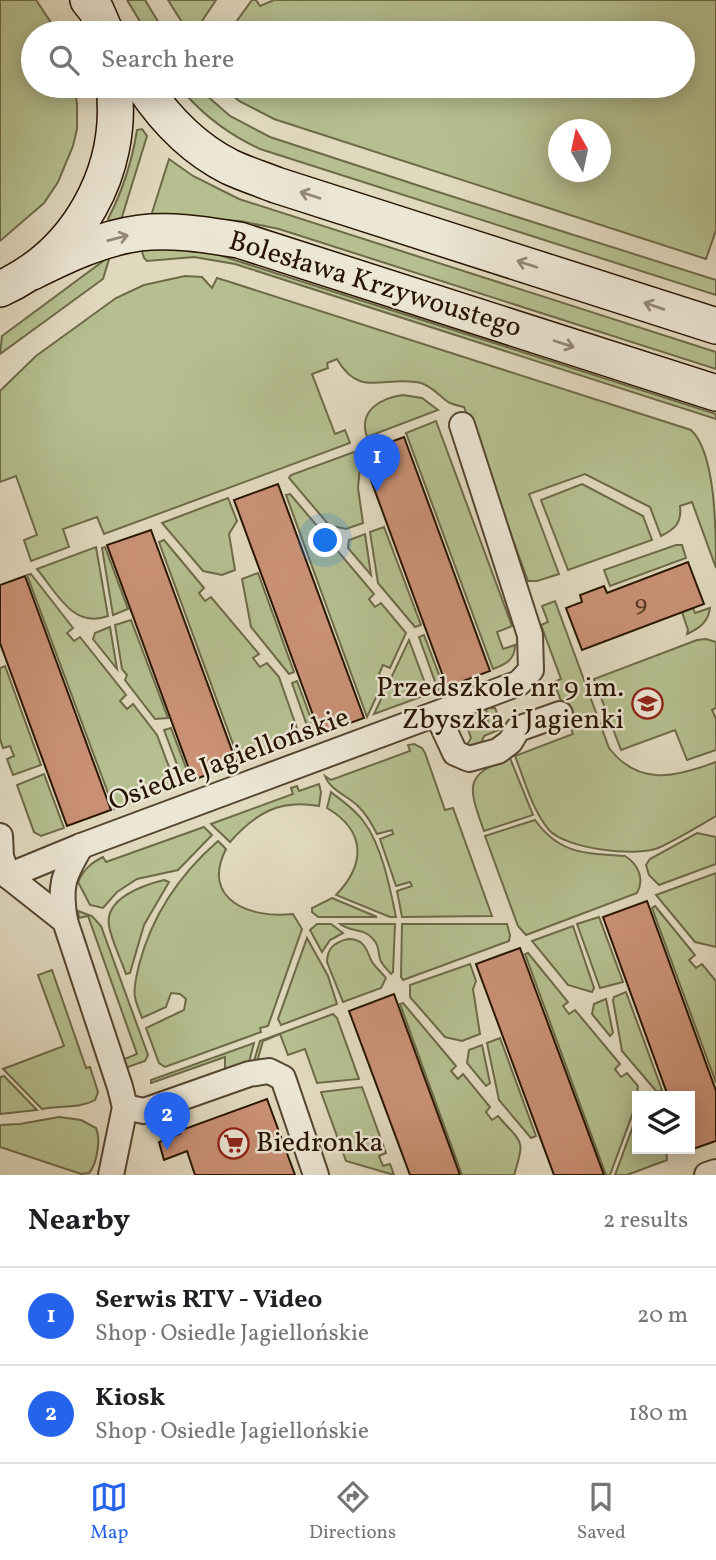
<!DOCTYPE html>
<html lang="en">
<head>
<meta charset="utf-8">
<style>
	body { margin:0; font-family:Vollkorn,serif; background:#f2f2f2; color:#202124 }
	.controls { position:absolute; right:21px; bottom:21px; display:grid; overflow:hidden; border-radius:0px; box-shadow:0 4px 18px #0003 }
	.controls button { width:63px; height:63px; display:grid; place-items:center; padding:0; border:0; border-bottom:2px solid #e0e0e0; background:#fff; color:#202124; font:35px sans-serif }
	.compass { position:absolute; left:548px; top:119px; width:63px; height:63px; border-radius:50%; background:#fff; box-shadow:0 4px 18px #0003; rotate:351deg }
	.you { position:absolute; left:326px; top:541px; width:24px; height:24px; margin:-18px; border:5px solid #fff; border-radius:50%; background:#1a73e8; box-shadow:0 0 0 10px #1a73e833 }
	.badge { display:grid; place-items:center; width:46px; height:46px; border-radius:50%; background:#2563eb; color:#fff; font-size:23px; font-weight:700 }
	.pin { position:absolute; translate:-50% -58px; filter:drop-shadow(0 2px 4px #0008) }
	.pin::after { content:''; position:absolute; top:37px; width:24px; height:21px; background:inherit; clip-path:polygon(0 0,100% 0,50% 100%) }
	.list { margin:0; padding:0; list-style:none }
	h2 { display:flex; justify-content:space-between; align-items:center; height:91px; margin:0; padding:0 28px; font-size:30px }
	h2 small { font-size:23px; font-weight:400; color:#757577 }
	.list li { display:grid; grid-template-columns:46px 1fr auto; gap:21px; align-items:center; box-sizing:border-box; height:98px; padding:0 28px; border-top:2px solid #e0e0e0 }
	.list b { display:block; font-size:26px; white-space:nowrap }
	.list p { margin:0; font-size:23px; white-space:nowrap; color:#757577 }
	.list em { font-size:23px; font-style:normal; color:#757577 }
	.icon { flex:none; width:38px; height:38px; fill:none; stroke:currentColor; stroke-width:2; stroke-linecap:round; stroke-linejoin:round }
	.map { position:relative; flex:none; width:716px; height:1175px; overflow:hidden }
	.search { position:absolute; background:#fff; box-shadow:0 4px 18px #0003; left:21px; right:21px; top:21px; height:77px; display:flex; align-items:center; gap:18px; box-sizing:border-box; padding:0 24px; border-radius:38px; color:#757577; font-size:26px }
	.sheet { height:287px; background:#fff }
	nav { display:flex; justify-content:space-around; align-items:center; box-sizing:border-box; height:98px; border-top:2px solid #e0e0e0; background:#fff; font-size:19px; color:#757577 }
	nav a { display:grid; justify-items:center; gap:4px }
	nav .on { color:#2563eb }
	.map>svg:first-child { display:block }
</style>
</head>
<body>
<div class="map">
<svg width="716" height="1175" viewBox="0 0 716 1175">
	<rect width="100%" height="100%" fill="#e1d9be"/>
	<filter id="stains"><feTurbulence type="fractalNoise" baseFrequency=".00286" numOctaves="4"/><feColorMatrix values="0 0 0 0 .2 0 0 0 0 .09 0 0 0 0 .02 0 0 0 .5 -.17"/></filter>
	<radialGradient id="worn" r=".72"><stop offset=".6" stop-color="#630" stop-opacity="0"/><stop offset="1" stop-color="#630" stop-opacity=".3"/></radialGradient>
	<g fill="#b5bf90" stroke="#6e6a48" stroke-width="2" fill-rule="evenodd">
		<polygon points="0,0 36,0 58,33 33,33 33,86 74,86 77,104 77,129 73,146 58,182 44,203 0,241"/>
		<polygon points="127,0 145,0 165,33 147,33"/>
		<polygon points="168,0 216,0 200,24 191,28 183,24"/>
		<path d="M252 0H256L260 6 274 0H716V230L706 259 274 119 239 101 222 86H683V33H228ZM558 130H600V172H558Z"/>
		<path d="M197 87 230 116 270 137 432 190 716 280V295L260 149C232 136 209 120 188 97L192 88Z"/>
		<path d="M142 129 147 136 121 220 110 222 108 219C123 190 132 162 137 130Z"/>
		<polygon points="169,159 193,176 239,199 716,352 716,369 279,229 240,221 151,216"/>
		<polygon points="141,248 200,250 219,255 716,414 716,419 235,264 194,257 147,261 144,258"/>
		<polygon points="110,256 103,279 0,354 2,336"/>
		<path d="M185 276 202 277 212 288 217 278 230 282 691 430C716 453 716 532 716 568L692 502 680 506C682 523 675 529 661 536L650 507 585 474 529 494 559 574 537 581H528L464 407C459 406 452 404 448 402 438 395 433 387 421 383 386 374 360 400 337 359L327 363 328 368 312 374 335 434 345 430 350 443 104 534 97 517 63 529 69 547 31 561 24 540 37 535 16 476 0 482V391L36 356 116 298 144 285Z"/>
		<path d="M403 395 422 398 438 410 367 437C358 411 380 398 403 395Z"/>
		<path d="M436 421 512 626 497 632 503 649 515 645C515 660 506 664 493 669L406 433Z"/>
		<polygon points="354,452 360,468 358,488 363,523 346,529 329,525 289,478 291,475"/>
		<polygon points="582,484 643,516 652,540 568,570 541,500"/>
		<polygon points="290,494 324,534 318,539 325,547 331,543 374,594 369,599 375,607 381,603 406,633 390,668 383,665 379,674 385,678 367,717 286,495"/>
		<polygon points="228,498 237,521 229,534 235,570 222,575 203,571 162,523"/>
		<polygon points="384,527 421,625 415,627 378,583 370,532"/>
		<polygon points="365,534 371,575 348,548 349,540"/>
		<polygon points="164,540 204,588 199,593 205,601 211,597 259,654 253,658 260,667 267,663 279,677 300,737 299,742 240,763 159,542"/>
		<polygon points="676,545 682,545 686,558 610,586 604,570"/>
		<path d="M96 547 108 616C73 629 57 593 37 569Z"/>
		<polygon points="105,547 128,609 113,615 102,548"/>
		<polygon points="258,573 294,672 289,674 251,627 242,579"/>
		<polygon points="31,574 73,628 67,633 74,641 80,637 126,695 120,701 127,709 133,704 157,735 175,783 172,788 114,809 27,575"/>
		<path d="M555 601 609 748C639 787 676 777 716 762V816C697 827 678 839 658 848 636 857 566 849 549 830 532 810 525 781 515 756L573 734 554 682 561 679 541 625 548 622 542 606Z"/>
		<path d="M693 608 695 613 710 608C708 622 700 628 687 634L688 630 682 612Z"/>
		<polygon points="131,620 168,718 155,719 125,680 127,675 122,669 115,625"/>
		<polygon points="110,627 117,669 93,639 95,633"/>
		<polygon points="424,635 444,688 438,690 419,637"/>
		<polygon points="706,639 716,642 716,708 712,710 716,719 716,750 687,760 675,730 621,750 594,679 697,640"/>
		<polygon points="409,640 429,694 374,714"/>
		<polygon points="5,666 41,765 13,775 7,759 14,756 10,746 3,748 0,739 0,668"/>
		<polygon points="297,681 317,735 311,737 292,683"/>
		<polygon points="486,708 495,708 503,728 484,736 477,753 467,745 471,738 468,729 488,722"/>
		<polygon points="171,728 191,781 184,783 164,730"/>
		<path d="M414 744 422 748 425 753 445 810 453 808 492 916 402 917 397 891 412 886 410 882 396 886 380 839 393 834 392 830 377 834C372 824 367 815 358 806 348 796 330 790 325 776L331 780 410 751 408 745Z"/>
		<path d="M510 758 533 815 484 831C469 788 462 775 510 758Z"/>
		<polygon points="44,774 64,828 41,836 34,832 17,785"/>
		<path d="M319 784 321 792 319 806C279 799 256 813 230 842L211 824 293 794 291 788 297 786 299 791Z"/>
		<path d="M331 792C342 801 355 809 364 822 382 846 390 888 396 917H390L336 895C366 864 366 831 327 808Z"/>
		<path d="M535 820C560 855 586 853 625 856 638 864 645 879 637 893L526 935 518 926 485 836Z"/>
		<path d="M204 827 212 835 178 870 137 879 117 892 103 908 90 905 78 882C84 869 91 863 103 857L106 862Z"/>
		<polygon points="697,833 716,837 716,864 659,885 649,875 646,865 650,859"/>
		<path d="M218 841 226 849C200 900 251 919 293 914L302 929 268 1026 260 1028 261 1032 165 1067 159 1063 146 1028 184 1010 186 999 180 994 171 993 166 1007 142 1018C140 1012 136 1004 135 997 133 988 137 974 139 965 152 915 179 875 218 841Z"/>
		<polygon points="716,873 716,947 695,942 656,895"/>
		<path d="M164 880 169 882 144 925 130 973 126 974C121 959 112 942 109 926 104 898 144 885 164 880Z"/>
		<polygon points="332,898 377,917 318,917 312,912 312,908"/>
		<polygon points="655,906 695,955 689,960 696,968 702,964 716,981 716,1083 652,908"/>
		<polygon points="78,911 92,916 101,926 148,1055 145,1061 125,1068 122,1060 137,1054 88,916 79,918"/>
		<polygon points="599,917 623,982 600,988 577,924"/>
		<polygon points="317,924 331,924 343,933 330,940 322,952 310,930"/>
		<path d="M340 924H395L393 972 391 974C387 969 382 965 380 959 378 951 379 944 372 938 363 928 350 932 340 924Z"/>
		<polygon points="402,924 507,924 510,935 509,941 403,980 401,977"/>
		<polygon points="573,926 594,988 592,992 568,985 532,941"/>
		<polygon points="307,938 328,976 337,1004 281,1025 278,1019"/>
		<path d="M348 939C363 939 366 947 371 960 374 966 382 973 386 978L381 988 343 1002 327 962C327 948 335 942 348 939Z"/>
		<polygon points="528,953 568,1002 563,1006 569,1014 575,1010 620,1064 615,1069 621,1077 627,1073 638,1086 635,1107 610,1175 606,1175 525,954"/>
		<polygon points="470,964 476,981 473,989 480,1034 462,1041 445,1037 410,997 410,985"/>
		<path d="M52 970 86 1068 90 1067 98 1092 95 1100C79 1109 61 1105 42 1109L3 1069 64 1046 38 975Z"/>
		<polygon points="626,992 662,1090 657,1092 622,1051 613,1000 614,997"/>
		<polygon points="606,999 613,1033 610,1036 592,1014 594,1004"/>
		<path d="M403 1003 456 1066 451 1071 458 1079 463 1074 490 1107 486 1112 492 1120 498 1116C522 1144 526 1138 514 1175H462L400 1004Z"/>
		<polygon points="333,1014 337,1018 359,1079 317,1083 305,1049 288,1055 280,1034 263,1041 257,1062 253,1064 260,1041"/>
		<polygon points="500,1038 536,1136 531,1138 499,1100 487,1043"/>
		<polygon points="254,1043 248,1066 225,1074 225,1057 151,1083 151,1080"/>
		<polygon points="482,1045 490,1083 486,1086 467,1063 469,1050"/>
		<polygon points="4,1076 37,1110 0,1114 0,1077"/>
		<polygon points="362,1087 386,1153 379,1156 383,1166 390,1164 394,1175 346,1161 321,1092"/>
		<polygon points="637,1115 637,1149 666,1149 667,1160 627,1175 615,1175"/>
		<path d="M59 1117 81 1120 96 1128C101 1139 97 1164 89 1173L81 1174 0 1147V1125L20 1124Z"/>
	</g>
	<g fill="#ca9176" stroke="#281500" stroke-width="2">
		<polygon points="404,437 490,671 447,687 361,453"/>
		<polygon points="278,484 364,718 320,734 234,500"/>
		<polygon points="151,530 237,764 193,780 107,545"/>
		<polygon points="688,562 704,604 582,650 566,608 582,602 580,595 604,586 607,593"/>
		<polygon points="25,576 111,810 67,826 0,643 0,585"/>
		<polygon points="647,901 716,1091 716,1141 690,1150 690,1096 668,1096 603,917"/>
		<polygon points="520,948 604,1175 554,1175 476,964"/>
		<polygon points="394,994 460,1175 410,1175 349,1011"/>
		<polygon points="267,1099 295,1175 195,1175 187,1151 164,1160 159,1142 180,1134 179,1131"/>
	</g>
	<g fill="none" stroke-linecap="round" stroke-linejoin="round">
		<defs>
			<g id="street">
				<polyline points="437,714 455,753 469,759 498,751 510,742 518,729 560,714"/>
				<polyline points="0,836 1,857 8,876 65,921 120,1087 125,1107 111,1175"/>
				<polyline points="8,876 81,846 519,683 531,670 530,635 462,425"/>
				<path d="M65 921C59 886 63 876 81 846"/>
				<polyline points="125,1107 144,1111 249,1074 269,1071 283,1078 316,1175"/>
				<polyline points="707,1175 716,1172"/>
			</g>
			<g id="secondary">
				<polyline points="88,0 96,10 106,33"/>
				<path d="M143 86C165 119 194 149 230 167 245 174 261 179 276 185L716 326"/>
				<path d="M32 272C66 255 102 238 140 233 172 229 207 235 239 240L716 393"/>
				<path d="M0 289C78 254 124 171 114 86"/>
			</g>
		</defs>
		<use href="#street" stroke="#564630" stroke-width="28"/>
		<use href="#secondary" stroke="#281500" stroke-width="38"/>
		<use href="#street" stroke="#ece6d5" stroke-width="24"/>
		<use href="#secondary" stroke="#ece6d5" stroke-width="35"/>
	</g>
	<defs><path id="oneway-shaft" d="M-6 0H5M1.5-3L5.5 0L1.5 3" fill="none" stroke-width="1.6" stroke-linecap="round" stroke-linejoin="round" transform="scale(1.75)"/></defs>
	<g stroke="#948875">
		<use href="#oneway-shaft" transform="translate(310 195) rotate(-162)"/>
		<use href="#oneway-shaft" transform="translate(118 238) rotate(-15)"/>
		<use href="#oneway-shaft" transform="translate(527 264) rotate(-162)"/>
		<use href="#oneway-shaft" transform="translate(654 306) rotate(-161)"/>
		<use href="#oneway-shaft" transform="translate(564 344) rotate(18)"/>
	</g>
	<defs>
		<symbol id="school-ring" viewBox="-11 -11 22 22"><circle r="9.5" fill="#ece6d5" stroke="#8f2418" stroke-width="1.5"/><path d="M0-5L7-2L0 1L-7-2ZM-4 1L0 2.5L4 1V4Q0 6-4 4Z" fill="#8f2418"/></symbol>
		<symbol id="supermarket-ring" viewBox="-11 -11 22 22"><circle r="9.5" fill="#ece6d5" stroke="#8f2418" stroke-width="1.5"/><path d="M-6-5.5h2.5l.6 2H6L4.5 2H-2.5L-4.4-4H-6ZM-1.5 3.2a1.3 1.3 0 1 0 .1 0ZM3 3.2a1.3 1.3 0 1 0 .1 0Z" fill="#8f2418"/></symbol>
	</defs>
	<g fill-rule="evenodd">
		<use href="#school-ring" x="630" y="686" width="35" height="35"/>
		<use href="#supermarket-ring" x="216" y="1126" width="35" height="35"/>
	</g>
	<g text-anchor="middle" dominant-baseline="central" stroke-width="5" stroke-linejoin="round" paint-order="stroke">
		<g font-size="24" fill="#50341e">
			<text x="641" y="605">9</text>
		</g>
		<g font-size="28" fill="#281500" stroke="#ece6d5">
			<text transform="translate(375 285) rotate(17)">Bolesława Krzywoustego</text>
			<text transform="translate(229 760) rotate(-20)">Osiedle Jagiellońskie</text>
		</g>
		<g font-size="28" fill="#281500" stroke="#ece6d5" text-anchor="end">
			<text x="624" y="688">Przedszkole nr 9 im.<tspan x="624" dy="32">Zbyszka i Jagienki</tspan></text>
			<text x="256" y="1143" text-anchor="start">Biedronka</text>
		</g>
	</g>
	<rect width="100%" height="100%" filter="url(#stains)"/>
	<rect width="100%" height="100%" fill="url(#worn)"/>
</svg>
<div class="controls">
<button><svg class="icon" aria-label="layers" viewBox="0 0 24 24"><path d="M12 4l9 5-9 5-9-5zM3 14l9 5 9-5"/></svg></button>
</div>
<svg class="compass" viewBox="-18 -18 36 36"><path d="M0-13l5 13h-10z" fill="#e53935"/><path d="M0 13l5-13h-10z" fill="#757577"/></svg>
<div class="you"></div>
<div class="pin badge" style="left:377px;top:492px">1</div>
<div class="pin badge" style="left:167px;top:1150px">2</div>
<div class="search"><svg class="icon" aria-label="search" viewBox="0 0 24 24"><circle cx="10" cy="10" r="6"/><path d="M15 15l6 6"/></svg>Search here</div>
</div>
<section class="sheet">
<h2>Nearby<small>2 results</small></h2>
<ul class="list">
<li><span class="badge">1</span><div><b>Serwis RTV - Video</b><p>Shop · Osiedle Jagiellońskie</p></div><em>20 m</em></li>
<li><span class="badge">2</span><div><b>Kiosk</b><p>Shop · Osiedle Jagiellońskie</p></div><em>180 m</em></li>
</ul>
</section>
<nav>
<a class="on"><svg class="icon" aria-label="map" viewBox="0 0 24 24"><path d="M3 6l6-2 6 2 6-2v14l-6 2-6-2-6 2zM9 4v14M15 6v14"/></svg>Map</a>
<a><svg class="icon" aria-label="directions" viewBox="0 0 24 24"><path d="M12 3l9 9-9 9-9-9zM9 14v-3h6M13 9l2 2-2 2"/></svg>Directions</a>
<a><svg class="icon" aria-label="saved" viewBox="0 0 24 24"><path d="M7 4h10v16l-5-4-5 4z"/></svg>Saved</a>
</nav>
</body>
</html>
